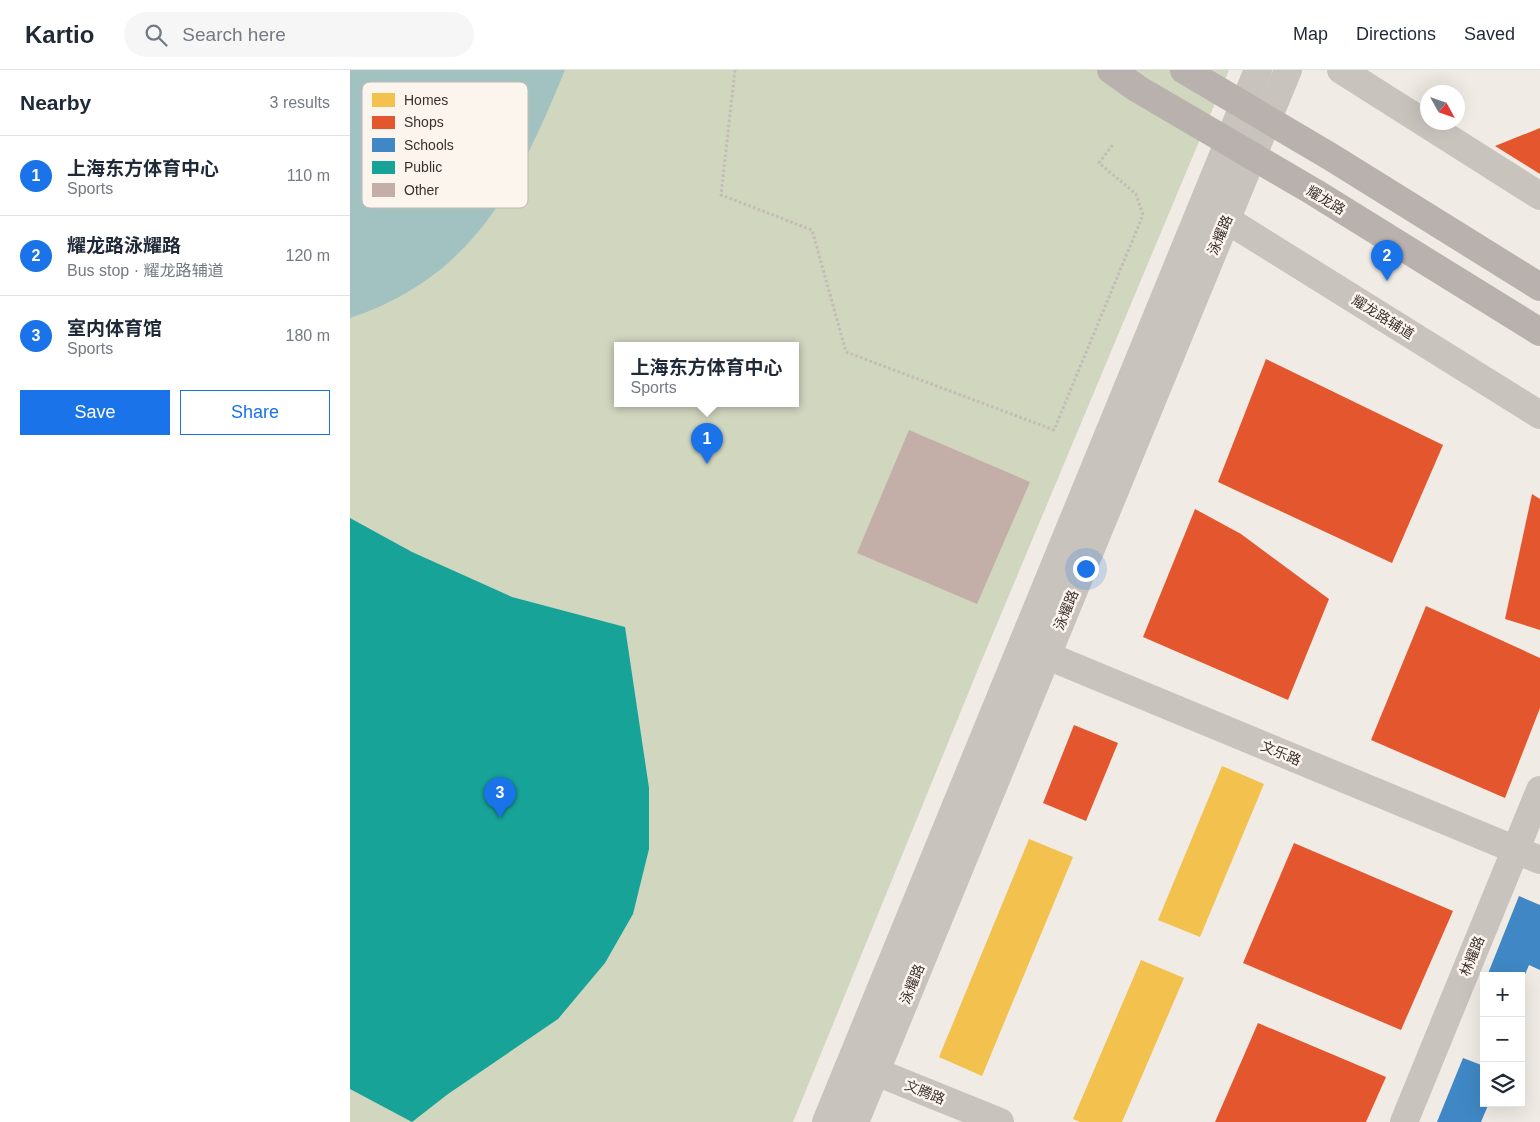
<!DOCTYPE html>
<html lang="en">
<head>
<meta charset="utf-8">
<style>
	body { margin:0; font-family:Arial,"Noto Sans SC",sans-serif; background:#f6f6f7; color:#1f2937 }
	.controls { position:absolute; right:15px; bottom:15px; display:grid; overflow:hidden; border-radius:0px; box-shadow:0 5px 20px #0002 }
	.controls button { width:45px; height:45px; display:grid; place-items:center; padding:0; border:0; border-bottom:1px solid #e0e1e3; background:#fff; color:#1f2937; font:25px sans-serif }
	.compass { position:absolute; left:1070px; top:15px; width:45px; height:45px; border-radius:50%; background:#fff; box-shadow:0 5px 20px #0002; rotate:130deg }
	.you { position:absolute; left:735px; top:498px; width:18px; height:18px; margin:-12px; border:4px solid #fff; border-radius:50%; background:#1a73e8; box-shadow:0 0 0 8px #1a73e833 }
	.badge { display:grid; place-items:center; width:32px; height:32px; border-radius:50%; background:#1a73e8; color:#fff; font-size:16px; font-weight:700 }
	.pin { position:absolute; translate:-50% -41px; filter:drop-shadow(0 1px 2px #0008) }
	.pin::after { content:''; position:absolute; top:26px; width:18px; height:15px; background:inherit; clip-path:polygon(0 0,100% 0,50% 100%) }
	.popup { position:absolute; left:264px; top:272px; width:185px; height:65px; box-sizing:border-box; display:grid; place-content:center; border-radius:0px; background:#fff; filter:drop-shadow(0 1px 4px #0005); font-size:16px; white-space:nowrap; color:#747a83 }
	.popup b { font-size:19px; color:#1f2937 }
	.popup::after { content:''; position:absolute; left:50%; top:100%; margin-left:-10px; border:10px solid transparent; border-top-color:#fff }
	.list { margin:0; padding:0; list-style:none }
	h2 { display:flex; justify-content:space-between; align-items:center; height:65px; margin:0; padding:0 20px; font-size:21px }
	h2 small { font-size:16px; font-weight:400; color:#747a83 }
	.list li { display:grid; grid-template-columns:32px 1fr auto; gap:15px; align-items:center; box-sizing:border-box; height:80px; padding:0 20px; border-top:1px solid #e0e1e3 }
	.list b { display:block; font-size:19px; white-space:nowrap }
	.list p { margin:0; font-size:16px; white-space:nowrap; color:#747a83 }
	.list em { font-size:16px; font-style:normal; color:#747a83 }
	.actions { display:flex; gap:10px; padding:15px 20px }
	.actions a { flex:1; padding:11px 0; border:1px solid #1a73e8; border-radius:0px; text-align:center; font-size:18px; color:#1a73e8 }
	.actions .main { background:#1a73e8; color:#fff }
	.icon { flex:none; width:28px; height:28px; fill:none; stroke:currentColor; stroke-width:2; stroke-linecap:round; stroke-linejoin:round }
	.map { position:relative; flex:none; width:1190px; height:1052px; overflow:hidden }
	header { display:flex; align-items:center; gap:30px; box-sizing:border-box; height:70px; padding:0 25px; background:#fff; border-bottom:1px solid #e0e1e3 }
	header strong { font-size:24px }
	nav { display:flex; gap:28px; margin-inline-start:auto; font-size:18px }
	.search { width:350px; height:45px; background:#f6f6f7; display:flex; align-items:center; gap:12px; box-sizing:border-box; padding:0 18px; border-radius:28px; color:#747a83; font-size:19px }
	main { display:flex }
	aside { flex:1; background:#fff }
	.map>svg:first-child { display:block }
</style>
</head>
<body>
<header>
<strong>Kartio</strong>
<div class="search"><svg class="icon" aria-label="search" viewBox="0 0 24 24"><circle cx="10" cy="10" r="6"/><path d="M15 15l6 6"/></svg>Search here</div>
<nav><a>Map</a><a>Directions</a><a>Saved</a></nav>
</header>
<main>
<aside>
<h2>Nearby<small>3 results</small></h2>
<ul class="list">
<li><span class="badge">1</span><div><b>上海东方体育中心</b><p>Sports</p></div><em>110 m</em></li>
<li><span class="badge">2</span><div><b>耀龙路泳耀路</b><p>Bus stop · 耀龙路辅道</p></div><em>120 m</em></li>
<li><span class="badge">3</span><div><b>室内体育馆</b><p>Sports</p></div><em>180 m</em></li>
</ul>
<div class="actions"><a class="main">Save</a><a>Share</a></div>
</aside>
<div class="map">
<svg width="1190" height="1052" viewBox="0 0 1190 1052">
	<rect width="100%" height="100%" fill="#f0ebe5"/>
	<path fill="#d1d6bf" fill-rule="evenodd" d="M0 0H879L631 592 443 1052H0ZM268 275H446V333H268Z"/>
	<path fill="#a1c2c1" d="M0 0H215C168 114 125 206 0 248Z"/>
	<g fill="#f2c14e">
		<polygon points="872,696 914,714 850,867 808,850"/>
		<polygon points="679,769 723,787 632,1006 589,987"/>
		<polygon points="791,890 834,908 772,1052 730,1052 723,1049"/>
	</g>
	<g fill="#e4572e">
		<polygon points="1190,58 1190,104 1145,76"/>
		<polygon points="916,289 1093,375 1042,493 868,412"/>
		<polygon points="1182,424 1190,429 1190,560 1155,549"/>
		<polygon points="845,439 891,464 979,529 938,630 793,567"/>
		<polygon points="1076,536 1190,588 1190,638 1155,728 1021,670"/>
		<polygon points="724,655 768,673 736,751 693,733"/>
		<polygon points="944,773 1103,841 1051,960 893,893"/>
		<polygon points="908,953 1036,1007 1016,1052 865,1052"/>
	</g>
	<g fill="#3f88c5">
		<polygon points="1169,826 1190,835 1190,900 1179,895 1171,914 1171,906 1137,906"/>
		<polygon points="1113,988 1134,996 1134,1033 1139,1033 1131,1052 1087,1052"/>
	</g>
	<polygon fill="#17a398" points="0,448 62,482 162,527 275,557 299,718 299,779 283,844 255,893 208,949 98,1024 62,1052 0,1019"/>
	<polygon fill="#c3afa7" points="559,360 680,412 627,534 507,483"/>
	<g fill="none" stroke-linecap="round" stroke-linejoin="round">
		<polyline stroke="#c2bbb6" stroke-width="3" stroke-dasharray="2.5 2.5" stroke-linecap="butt" points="385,0 371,125 462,160 496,282 704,360 793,145 786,124 749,93 764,73"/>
		<g stroke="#c9c3be" stroke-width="28">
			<polyline points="991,0 1190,126"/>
			<polyline points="877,150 1190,345"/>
			<polyline points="681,579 1190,790"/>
			<polyline points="509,995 650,1052"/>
			<polyline points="476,1052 908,0"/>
			<polyline points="505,1052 938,0"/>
			<polyline points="1054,1052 1190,720"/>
		</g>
		<g stroke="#b8b1ad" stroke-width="28">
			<polyline points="761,0 788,19 964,122 1190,262"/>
			<polyline points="834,0 981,87 1190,217"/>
		</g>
	</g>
	<g text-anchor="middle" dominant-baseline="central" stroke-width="5" stroke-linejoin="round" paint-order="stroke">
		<g font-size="14" fill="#3b302b" stroke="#fbf5ee">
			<text transform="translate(976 130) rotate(31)">耀龙路</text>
			<text transform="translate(870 165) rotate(-67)">泳耀路</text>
			<text transform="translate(1033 247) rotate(32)">耀龙路辅道</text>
			<text transform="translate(716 540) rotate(-68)">泳耀路</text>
			<text transform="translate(931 683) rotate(23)">文乐路</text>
			<text transform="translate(1122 886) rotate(-68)">林耀路</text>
			<text transform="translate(562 914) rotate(-68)">泳耀路</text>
			<text transform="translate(575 1022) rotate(22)">文腾路</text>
		</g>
	</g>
	<rect x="12" y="12" width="166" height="126" rx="8" fill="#fbf5ee" stroke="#c1bab4" stroke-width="1"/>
	<rect x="22" y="23" width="23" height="14" fill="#f2c14e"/>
	<rect x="22" y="46" width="23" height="13" fill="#e4572e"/>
	<rect x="22" y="68" width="23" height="14" fill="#3f88c5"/>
	<rect x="22" y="91" width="23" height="13" fill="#17a398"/>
	<rect x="22" y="113" width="23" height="14" fill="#c3afa7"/>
	<g font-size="14" fill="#3b302b">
		<text x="54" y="35">Homes</text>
		<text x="54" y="57">Shops</text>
		<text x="54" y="80">Schools</text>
		<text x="54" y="102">Public</text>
		<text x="54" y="125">Other</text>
	</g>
</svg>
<div class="controls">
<button>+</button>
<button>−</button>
<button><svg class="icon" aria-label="layers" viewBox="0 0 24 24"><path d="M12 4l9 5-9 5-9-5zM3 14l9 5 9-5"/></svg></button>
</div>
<svg class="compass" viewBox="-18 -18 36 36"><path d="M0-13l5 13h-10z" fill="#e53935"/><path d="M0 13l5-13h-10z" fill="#747a83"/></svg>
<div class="you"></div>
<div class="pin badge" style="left:357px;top:394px">1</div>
<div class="popup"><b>上海东方体育中心</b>Sports</div>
<div class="pin badge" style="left:1037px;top:211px">2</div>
<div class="pin badge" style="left:150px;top:748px">3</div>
</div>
</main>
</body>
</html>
